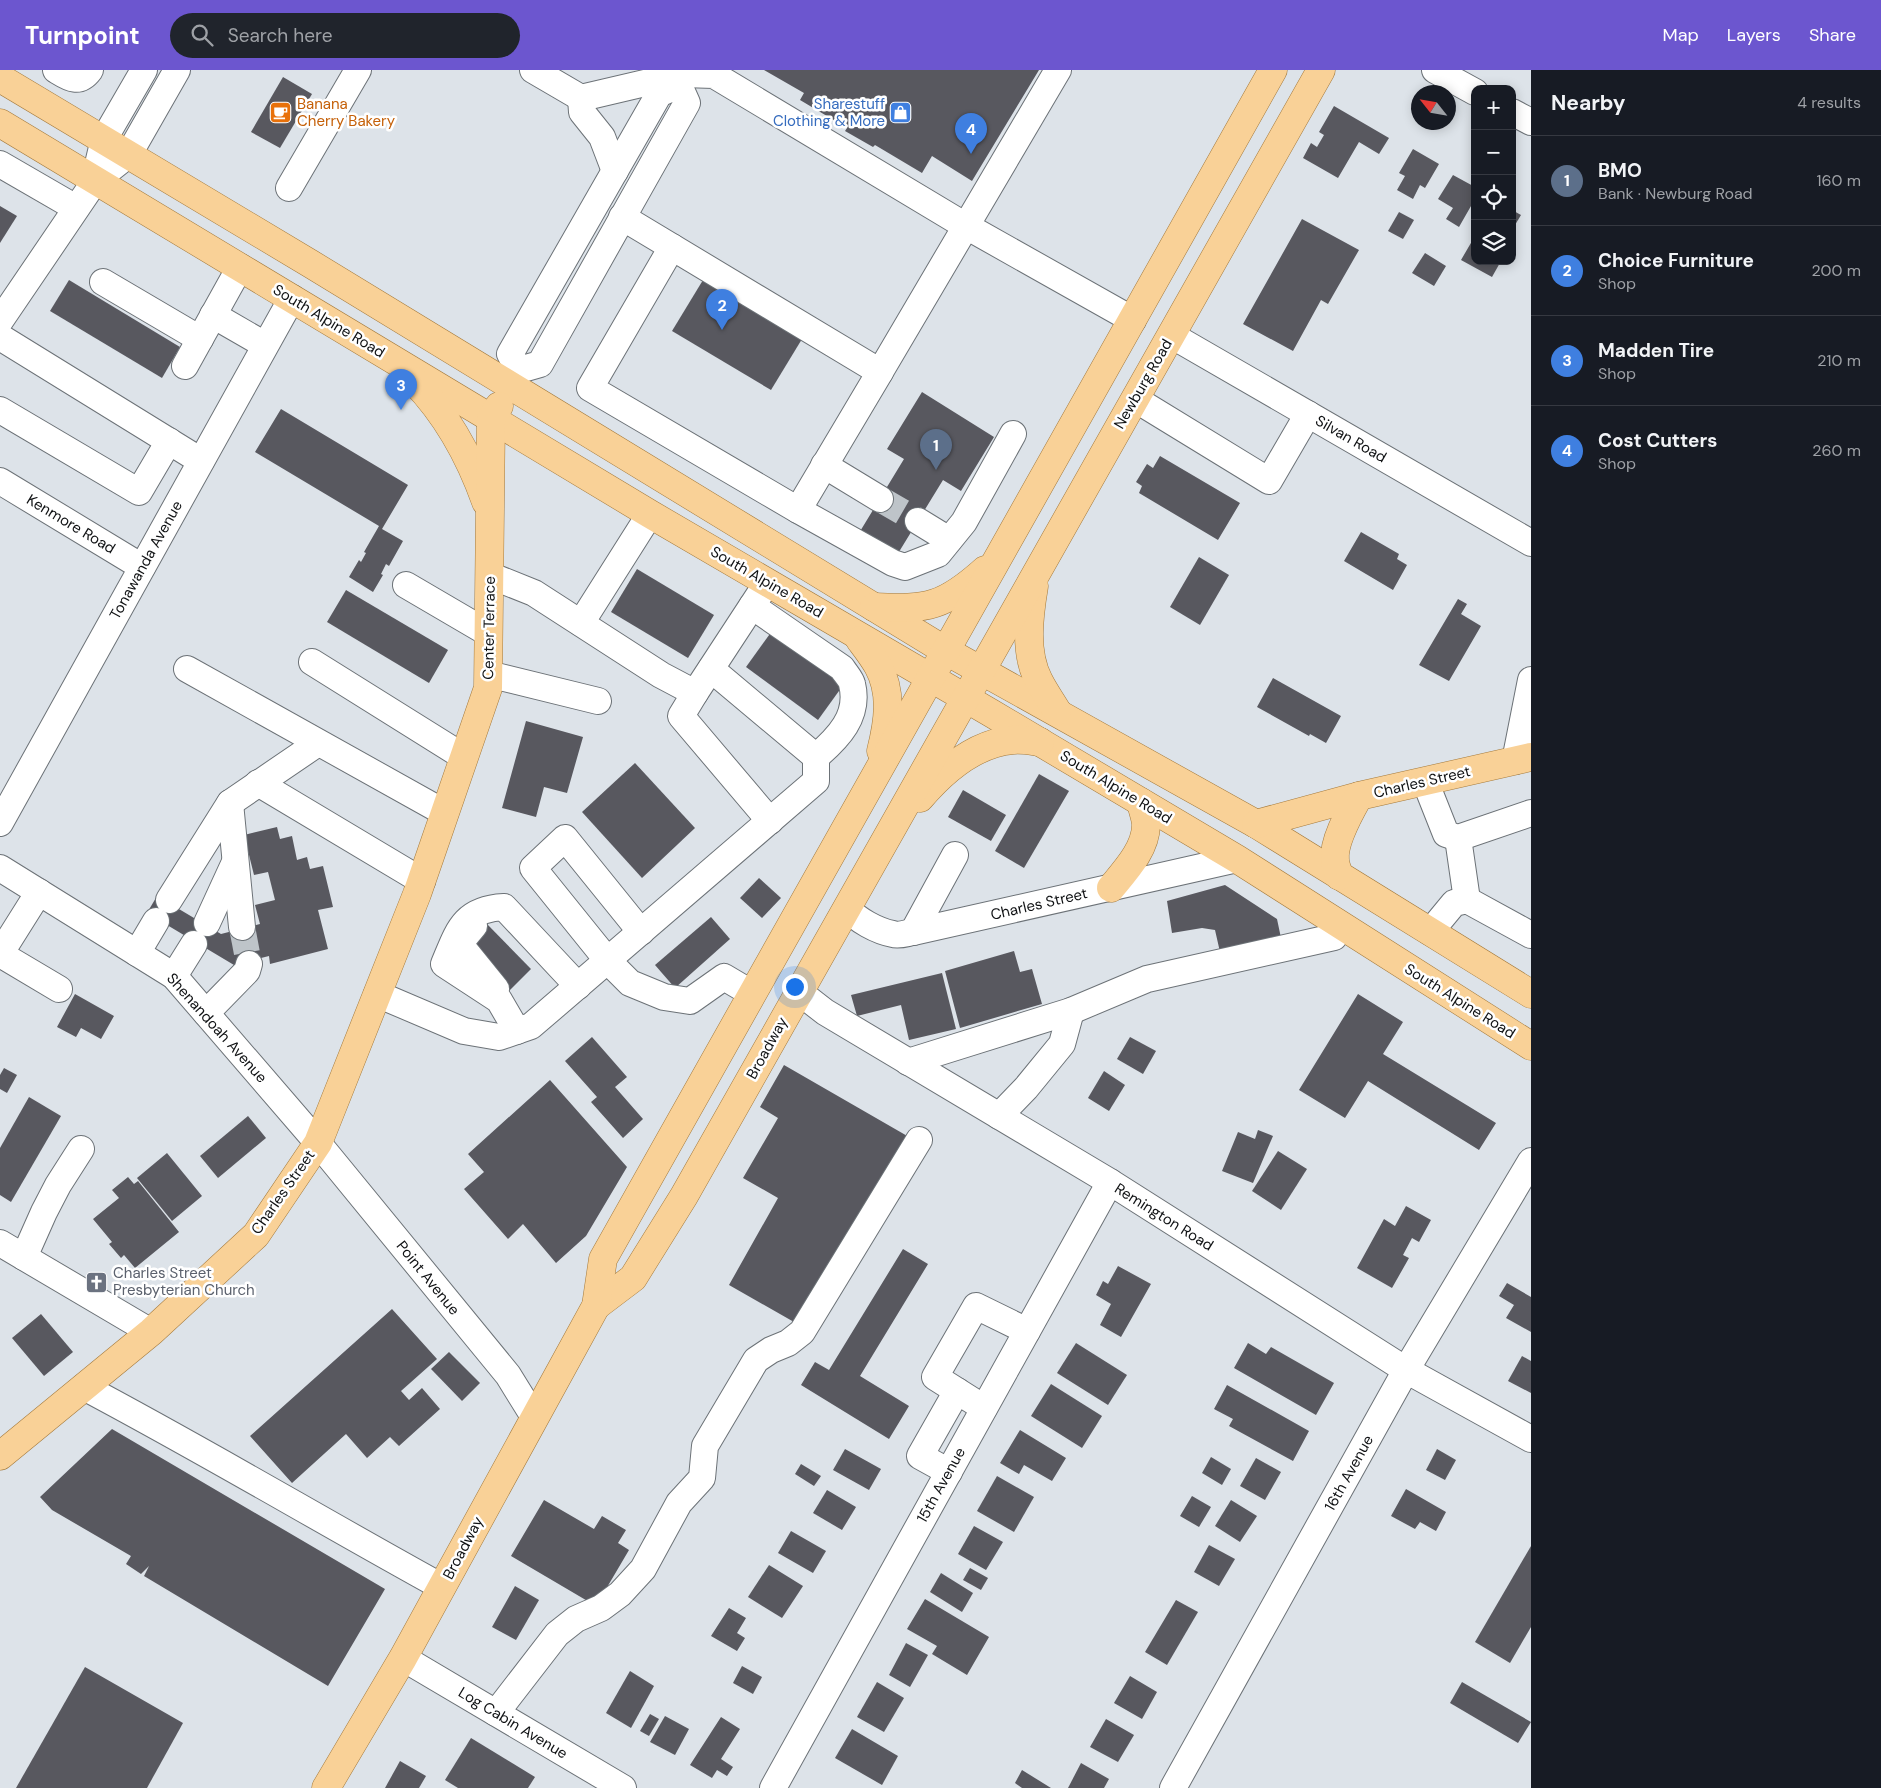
<!DOCTYPE html>
<html lang="en">
<head>
<meta charset="utf-8">
<style>
	body { margin:0; font-family:"DM Sans",sans-serif; background:#20242c; color:#f1f3f6 }
	.controls { position:absolute; right:15px; top:15px; display:grid; overflow:hidden; border-radius:10px; box-shadow:0 2px 12px #0003 }
	.controls button { width:45px; height:45px; display:grid; place-items:center; padding:0; border:0; border-bottom:1px solid #363941; background:#171b24; color:#f1f3f6; font:25px sans-serif }
	.compass { position:absolute; left:1411px; top:15px; width:45px; height:45px; border-radius:50%; background:#171b24; box-shadow:0 2px 12px #0003; rotate:301deg }
	.you { position:absolute; left:794px; top:916px; width:18px; height:18px; margin:-12px; border:4px solid #fff; border-radius:50%; background:#1a73e8; box-shadow:0 0 0 8px #1a73e833 }
	.badge { display:grid; place-items:center; width:32px; height:32px; border-radius:50%; background:#6c56cf; color:#fff; font-size:16px; font-weight:700 }
	.pin { position:absolute; translate:-50% -41px; filter:drop-shadow(0 1px 2px #0008) }
	.pin::after { content:''; position:absolute; top:26px; width:18px; height:15px; background:inherit; clip-path:polygon(0 0,100% 0,50% 100%) }
	.list { margin:0; padding:0; list-style:none }
	h2 { display:flex; justify-content:space-between; align-items:center; height:65px; margin:0; padding:0 20px; font-size:21px }
	h2 small { font-size:16px; font-weight:400; color:#9ea1a6 }
	.list li { display:grid; grid-template-columns:32px 1fr auto; gap:15px; align-items:center; box-sizing:border-box; height:90px; padding:0 20px; border-top:1px solid #363941 }
	.list b { display:block; font-size:19px; white-space:nowrap }
	.list p { margin:0; font-size:16px; white-space:nowrap; color:#9ea1a6 }
	.list em { font-size:16px; font-style:normal; color:#9ea1a6 }
	.icon { flex:none; width:28px; height:28px; fill:none; stroke:currentColor; stroke-width:2; stroke-linecap:round; stroke-linejoin:round }
	.map { position:relative; flex:none; width:1531px; height:1718px; overflow:hidden }
	header { display:flex; align-items:center; gap:30px; box-sizing:border-box; height:70px; padding:0 25px; background:#6c56cf; color:#fff }
	header strong { font-size:24px }
	nav { display:flex; gap:28px; margin-inline-start:auto; font-size:18px }
	.search { width:350px; height:45px; background:#20242c; display:flex; align-items:center; gap:12px; box-sizing:border-box; padding:0 18px; border-radius:28px; color:#9ea1a6; font-size:19px }
	main { display:flex }
	aside { flex:1; background:#171b24 }
	.map>svg:first-child { display:block }
</style>
</head>
<body>
<header>
<strong>Turnpoint</strong>
<div class="search"><svg class="icon" aria-label="search" viewBox="0 0 24 24"><circle cx="10" cy="10" r="6"/><path d="M15 15l6 6"/></svg>Search here</div>
<nav><a>Map</a><a>Layers</a><a>Share</a></nav>
</header>
<main>
<div class="map">
<svg width="1531" height="1718" viewBox="0 0 1531 1718">
	<rect width="100%" height="100%" fill="#dde3e9"/>
	<g fill="#58585f">
		<polygon points="764,0 1039,0 972,111 932,86 922,103 875,75 873,77 845,61 847,58 800,30 804,23"/>
		<polygon points="283,7 312,24 280,78 251,62"/>
		<polygon points="1334,36 1389,68 1379,84 1359,72 1338,108 1303,88 1311,73 1317,77 1324,65 1319,62"/>
		<polygon points="1413,79 1439,94 1425,118 1420,115 1413,129 1397,120 1405,106 1399,103"/>
		<polygon points="1453,105 1475,117 1475,129 1459,157 1446,149 1453,138 1438,129"/>
		<polygon points="0,136 17,146 0,173"/>
		<polygon points="1512,140 1521,145 1512,160"/>
		<polygon points="1399,142 1414,150 1403,169 1388,161"/>
		<polygon points="1302,149 1359,180 1328,234 1321,230 1293,281 1243,254"/>
		<polygon points="1475,166 1475,191 1501,191 1492,207 1461,190"/>
		<polygon points="1425,183 1446,196 1434,216 1412,203"/>
		<polygon points="69,210 180,277 162,308 50,241"/>
		<polygon points="703,210 802,269 771,320 672,261"/>
		<polygon points="922,322 994,367 961,421 943,410 894,490 856,468 904,389 887,379"/>
		<polygon points="281,339 408,415 382,459 403,471 389,496 386,494 381,504 383,505 373,522 349,507 359,490 361,492 366,483 364,482 379,456 255,382"/>
		<polygon points="1160,386 1240,433 1218,470 1139,423 1142,416 1136,412 1147,394 1153,398"/>
		<polygon points="1361,462 1399,484 1397,489 1407,495 1393,520 1344,491"/>
		<polygon points="1199,487 1229,505 1200,555 1170,537"/>
		<polygon points="637,499 714,545 688,588 611,542"/>
		<polygon points="346,520 448,580 429,613 327,552"/>
		<polygon points="1458,529 1467,534 1461,544 1481,556 1449,611 1419,595"/>
		<polygon points="772,561 844,614 818,650 746,597"/>
		<polygon points="1273,608 1341,646 1326,673 1310,664 1309,666 1257,637"/>
		<polygon points="526,651 583,667 567,723 544,717 536,747 502,738"/>
		<polygon points="635,693 695,758 642,808 582,742"/>
		<polygon points="1039,704 1069,721 1024,798 995,781"/>
		<polygon points="963,720 1006,745 991,771 948,747"/>
		<polygon points="277,757 280,769 292,766 297,790 307,787 310,799 323,796 333,837 318,840 328,879 270,894 269,886 234,895 147,843 157,826 221,864 260,854 255,835 275,830 268,802 254,805 244,765"/>
		<polygon points="759,808 781,828 762,848 740,828"/>
		<polygon points="1225,815 1277,849 1281,868 1220,882 1215,860 1202,858 1172,863 1167,831"/>
		<polygon points="711,847 730,869 675,918 655,895"/>
		<polygon points="487,854 531,899 509,921 464,876"/>
		<polygon points="1014,881 1020,902 1032,899 1042,934 960,958 945,901"/>
		<polygon points="942,903 956,959 909,970 901,935 857,946 851,925"/>
		<polygon points="75,924 114,946 101,969 81,958 76,967 57,957"/>
		<polygon points="1358,924 1403,952 1383,984 1496,1053 1479,1080 1368,1011 1345,1048 1299,1020"/>
		<polygon points="592,967 627,1007 615,1017 643,1049 623,1068 591,1032 597,1027 565,991"/>
		<polygon points="1130,967 1156,981 1143,1004 1117,989"/>
		<polygon points="784,995 909,1067 801,1256 729,1215 778,1128 743,1108 778,1048 760,1037"/>
		<polygon points="4,998 17,1005 7,1023 0,1019 0,1005"/>
		<polygon points="1104,1001 1125,1015 1109,1041 1088,1028"/>
		<polygon points="550,1010 627,1097 586,1166 556,1193 523,1154 508,1169 464,1119 484,1102 468,1084"/>
		<polygon points="29,1027 61,1046 11,1132 0,1125 0,1078"/>
		<polygon points="248,1046 266,1068 218,1108 200,1086"/>
		<polygon points="1258,1060 1273,1066 1253,1113 1222,1101 1238,1062 1255,1069"/>
		<polygon points="1278,1081 1307,1099 1281,1140 1252,1121"/>
		<polygon points="167,1083 202,1126 172,1151 137,1108"/>
		<polygon points="128,1107 134,1114 138,1111 179,1162 135,1198 124,1185 121,1188 109,1174 112,1172 93,1149 119,1128 112,1120"/>
		<polygon points="1406,1136 1431,1150 1419,1172 1412,1168 1403,1185 1409,1188 1392,1218 1357,1198 1384,1149 1395,1156"/>
		<polygon points="903,1179 928,1194 860,1306 909,1336 889,1369 801,1315 815,1292 829,1300"/>
		<polygon points="1118,1196 1151,1214 1121,1267 1100,1255 1111,1234 1096,1225 1103,1211 1108,1214"/>
		<polygon points="1507,1213 1531,1227 1531,1262 1506,1248 1514,1235 1499,1226"/>
		<polygon points="392,1239 437,1289 401,1321 409,1330 422,1318 440,1339 399,1376 390,1367 367,1388 346,1364 292,1413 250,1366"/>
		<polygon points="41,1244 73,1282 44,1306 12,1268"/>
		<polygon points="1076,1273 1127,1305 1108,1335 1057,1303"/>
		<polygon points="1248,1273 1266,1284 1271,1277 1334,1313 1316,1345 1234,1298"/>
		<polygon points="449,1282 480,1313 462,1331 431,1299"/>
		<polygon points="1522,1286 1531,1291 1531,1323 1508,1311"/>
		<polygon points="1051,1314 1102,1346 1082,1378 1031,1346"/>
		<polygon points="1227,1315 1309,1361 1293,1391 1229,1356 1233,1349 1214,1339"/>
		<polygon points="112,1359 385,1519 328,1616 144,1506 149,1496 141,1504 126,1494 131,1486 52,1440 40,1427"/>
		<polygon points="1020,1360 1066,1388 1052,1411 1024,1395 1019,1404 1000,1393"/>
		<polygon points="845,1379 881,1399 869,1420 833,1400"/>
		<polygon points="1437,1379 1456,1390 1445,1410 1426,1400"/>
		<polygon points="1211,1387 1231,1399 1222,1415 1202,1403"/>
		<polygon points="1256,1388 1281,1402 1265,1430 1240,1416"/>
		<polygon points="801,1394 821,1406 814,1416 795,1404"/>
		<polygon points="997,1406 1034,1427 1014,1462 977,1441"/>
		<polygon points="1406,1419 1446,1442 1436,1461 1420,1452 1415,1459 1391,1446"/>
		<polygon points="827,1420 856,1437 842,1460 813,1443"/>
		<polygon points="1192,1426 1211,1437 1199,1457 1180,1446"/>
		<polygon points="544,1430 594,1459 602,1446 626,1460 618,1473 629,1480 596,1536 511,1486"/>
		<polygon points="1231,1430 1257,1446 1240,1472 1215,1456"/>
		<polygon points="974,1456 1003,1472 986,1500 958,1484"/>
		<polygon points="791,1461 826,1481 813,1503 778,1483"/>
		<polygon points="1209,1475 1235,1489 1219,1516 1194,1502"/>
		<polygon points="1531,1476 1531,1557 1510,1593 1475,1572"/>
		<polygon points="769,1495 803,1516 782,1548 748,1527"/>
		<polygon points="970,1498 988,1508 981,1520 963,1510"/>
		<polygon points="941,1503 973,1523 962,1542 930,1522"/>
		<polygon points="515,1516 539,1530 516,1570 492,1557"/>
		<polygon points="925,1529 989,1567 967,1605 932,1584 937,1576 907,1559"/>
		<polygon points="1176,1530 1198,1542 1167,1595 1145,1582"/>
		<polygon points="729,1538 746,1548 737,1563 745,1568 737,1581 711,1566"/>
		<polygon points="906,1573 928,1585 910,1617 889,1605"/>
		<polygon points="742,1596 762,1607 753,1624 733,1613"/>
		<polygon points="85,1597 183,1653 147,1718 16,1718"/>
		<polygon points="630,1601 654,1616 631,1658 606,1643"/>
		<polygon points="1130,1606 1157,1622 1142,1649 1114,1633"/>
		<polygon points="877,1612 904,1628 884,1662 857,1647"/>
		<polygon points="1462,1612 1531,1652 1518,1673 1450,1633"/>
		<polygon points="650,1644 659,1649 649,1666 640,1661"/>
		<polygon points="665,1646 689,1659 675,1685 650,1672"/>
		<polygon points="721,1647 740,1659 721,1689 733,1697 727,1706 717,1700 712,1708 690,1695"/>
		<polygon points="1106,1649 1134,1665 1118,1692 1090,1677"/>
		<polygon points="852,1659 898,1686 882,1715 835,1688"/>
		<polygon points="471,1668 535,1707 528,1718 458,1718 445,1710"/>
		<polygon points="400,1691 426,1706 419,1718 385,1718"/>
		<polygon points="1081,1693 1109,1709 1104,1718 1068,1718"/>
		<polygon points="1022,1700 1051,1718 1022,1718 1015,1713"/>
	</g>
	<g fill="none" stroke-linecap="round" stroke-linejoin="round">
		<g stroke="#bec4c9" stroke-width="26" stroke-dasharray="26 13" stroke-linecap="butt">
			<polyline points="880,429 918,451"/>
			<polyline points="242,857 249,894"/>
		</g>
		<defs>
			<g id="minor">
				<path d="M56 0C69 8 79 15 90 0"/>
				<polyline points="533,0 581,28 683,4 714,5 959,152 1133,250"/>
				<polyline points="1435,0 1475,22"/>
				<polyline points="581,28 582,42 602,67 615,101"/>
				<polyline points="1512,42 1531,52"/>
				<polyline points="99,90 104,69 144,0"/>
				<polyline points="0,94 76,138"/>
				<polyline points="289,118 358,0"/>
				<polyline points="622,147 880,302 1058,0"/>
				<polyline points="672,177 590,318 798,440 880,302"/>
				<polyline points="103,212 200,269"/>
				<polyline points="213,245 265,275"/>
				<polyline points="0,251 95,111 129,84 177,0"/>
				<polyline points="1171,265 1531,473"/>
				<polyline points="0,267 201,391"/>
				<polyline points="185,296 240,197"/>
				<polyline points="519,300 510,284 659,24 679,15 682,8"/>
				<polyline points="511,317 519,300 540,294 687,33 679,15"/>
				<polyline points="1135,329 1269,411 1308,344"/>
				<polyline points="0,340 139,422 169,371"/>
				<polyline points="824,395 880,429"/>
				<polyline points="0,411 142,497"/>
				<polyline points="798,440 893,493 905,497 938,484 964,452 1013,364"/>
				<polyline points="918,451 949,470"/>
				<polyline points="489,505 534,523 661,605 695,623 767,513"/>
				<polyline points="406,515 488,563"/>
				<path d="M752 536 842 598C845 603 851 609 852 614 860 646 838 668 816 687"/>
				<polyline points="581,553 650,444"/>
				<polyline points="312,592 464,687"/>
				<polyline points="187,599 445,743"/>
				<polyline points="488,604 598,631"/>
				<polyline points="695,623 681,646 770,751"/>
				<polyline points="1515,691 1531,610"/>
				<polyline points="1425,711 1446,764 1458,768 1531,743"/>
				<polyline points="258,713 422,811"/>
				<polyline points="230,733 242,857"/>
				<polyline points="0,753 292,228"/>
				<polyline points="1458,768 1467,830"/>
				<polyline points="0,798 174,906 318,1073 508,1305 534,1347"/>
				<polyline points="169,830 230,733 318,673"/>
				<path d="M847 838C857 850 877 861 893 864 899 866 907 863 913 862L1237 789"/>
				<polyline points="207,853 235,792"/>
				<polyline points="474,856 464,868 462,877 496,919"/>
				<polyline points="641,862 565,768 533,798 608,891 630,913 664,927 690,931 724,907 751,923"/>
				<polyline points="913,862 955,785"/>
				<polyline points="1430,862 1454,833 1467,830 1531,865"/>
				<polyline points="137,883 156,851"/>
				<polyline points="0,884 39,822"/>
				<polyline points="0,884 59,919"/>
				<polyline points="174,906 194,874"/>
				<polyline points="798,921 825,942 1110,1112 1406,1300 1531,1369"/>
				<polyline points="377,924 464,961 499,967 531,956 816,711 816,687 711,599"/>
				<polyline points="206,943 247,901 249,894"/>
				<path d="M517 961 499 930 444 894C458 861 463 839 504 837L578 916"/>
				<polyline points="908,992 1071,941 1147,909 1334,867"/>
				<polyline points="999,1046 1026,1018 1062,974 1071,941"/>
				<polyline points="0,1173 151,1262"/>
				<polyline points="24,1187 44,1142 58,1115 81,1079"/>
				<path d="M84 1317C205 1381 322 1451 442 1517"/>
				<polyline points="984,1338 935,1307 976,1236 1027,1261"/>
				<polyline points="949,1402 920,1386 957,1321"/>
				<polyline points="403,1588 623,1718"/>
				<polyline points="496,1643 557,1564 576,1549 601,1538 620,1524 643,1499 679,1433 702,1408 705,1376 756,1290 771,1280 788,1273 802,1262 919,1070"/>
				<polyline points="773,1718 1110,1112"/>
				<polyline points="1173,1718 1406,1300 1531,1091"/>
			</g>
			<g id="major">
				<polyline points="0,8 311,194 946,581 1256,754 1531,924"/>
				<polyline points="0,53 650,444 991,643 1237,789 1531,976"/>
				<path d="M414 311C447 345 470 387 486 432"/>
				<path d="M1034 516C1029 546 1024 583 1039 611 1044 621 1051 631 1057 641"/>
				<path d="M874 537C928 540 945 536 985 500"/>
				<path d="M860 570C866 578 873 587 878 596 893 623 888 653 881 681"/>
				<path d="M920 728C944 700 975 673 1013 670 1022 669 1032 671 1040 672"/>
				<polyline points="1256,754 1359,726 1531,687"/>
				<path d="M1339 806C1338 801 1335 795 1335 790 1333 771 1350 742 1359 726"/>
				<path d="M1111 818C1125 801 1146 779 1146 755 1146 748 1142 739 1141 732"/>
				<polyline points="596,1236 633,1208 684,1126 1321,0"/>
				<polyline points="0,1386 151,1262 256,1165 318,1073 417,824 488,618 491,349 499,336"/>
				<path d="M326 1718 403 1588 596 1236 603 1189C824 792 1050 397 1273 0"/>
			</g>
		</defs>
		<use href="#minor" stroke="#6c7277" stroke-width="28"/>
		<use href="#major" stroke="#a47a3c" stroke-width="29"/>
		<use href="#minor" stroke="#fff" stroke-width="26"/>
		<use href="#major" stroke="#f9d197" stroke-width="28"/>
	</g>
	<defs>
		<symbol id="cafe-square" viewBox="-11 -11 22 22"><rect x="-9" y="-9" width="18" height="18" rx="4" fill="#e8710a" stroke="#fff"/><path d="M-5.5-4.5H6V0H3Q3 3.5 0 3.5H-2.5Q-5.5 3.5-5.5 0ZM3-3.2v2h1.7v-2ZM-6 4.5H4V6H-6Z" fill="#fff"/></symbol>
		<symbol id="shop-square" viewBox="-11 -11 22 22"><rect x="-9" y="-9" width="18" height="18" rx="4" fill="#3f7fe0" stroke="#fff"/><path d="M-5-2.5h2.3a2.7 3.5 0 0 1 5.4 0H5L5.5 6h-11ZM-1.5-2.5h3a1.5 2.3 0 0 0-3 0Z" fill="#fff"/></symbol>
		<symbol id="church-square" viewBox="-11 -11 22 22"><rect x="-9" y="-9" width="18" height="18" rx="4" fill="#6b7280" stroke="#fff"/><path d="M-1.2-6h2.4v3.5h3.3v2.4h-3.3V6h-2.4V-.1h-3.3v-2.4h3.3Z" fill="#fff"/></symbol>
	</defs>
	<g fill-rule="evenodd">
		<use href="#cafe-square" x="268" y="30" width="25" height="25"/>
		<use href="#shop-square" x="888" y="30" width="25" height="25"/>
		<use href="#church-square" x="84" y="1200" width="25" height="25"/>
	</g>
	<g text-anchor="middle" dominant-baseline="central" stroke-width="5" stroke-linejoin="round" paint-order="stroke">
		<g font-size="15" fill="#c56008" stroke="#fff" text-anchor="start">
			<text x="297" y="34">Banana<tspan x="297" dy="17">Cherry Bakery</tspan></text>
		</g>
		<g font-size="15" fill="#366cbe" stroke="#fff" text-anchor="end">
			<text x="885" y="34">Sharestuff<tspan x="885" dy="17">Clothing &amp; More</tspan></text>
		</g>
		<g font-size="15" fill="#0f1113" stroke="#fff">
			<text transform="translate(329 251) rotate(31)">South Alpine Road</text>
			<text transform="translate(1143 314) rotate(-60)">Newburg Road</text>
			<text transform="translate(1351 369) rotate(30)">Silvan Road</text>
			<text transform="translate(71 454) rotate(31)">Kenmore Road</text>
			<text transform="translate(146 490) rotate(-61)">Tonawanda Avenue</text>
			<text transform="translate(767 512) rotate(30)">South Alpine Road</text>
			<text transform="translate(489 558) rotate(-89)">Center Terrace</text>
			<text transform="translate(1422 712) rotate(-13)">Charles Street</text>
			<text transform="translate(1116 717) rotate(31)">South Alpine Road</text>
			<text transform="translate(1039 834) rotate(-13)">Charles Street</text>
			<text transform="translate(1460 931) rotate(32)">South Alpine Road</text>
			<text transform="translate(217 958) rotate(48)">Shenandoah Avenue</text>
			<text transform="translate(767 978) rotate(-61)">Broadway</text>
			<text transform="translate(283 1122) rotate(-55)">Charles Street</text>
			<text transform="translate(1164 1147) rotate(32)">Remington Road</text>
			<text transform="translate(428 1208) rotate(51)">Point Avenue</text>
			<text transform="translate(1349 1403) rotate(-61)">16th Avenue</text>
			<text transform="translate(941 1415) rotate(-61)">15th Avenue</text>
			<text transform="translate(463 1478) rotate(-62)">Broadway</text>
			<text transform="translate(513 1653) rotate(31)">Log Cabin Avenue</text>
		</g>
		<g font-size="15" fill="#5b616d" stroke="#fff" text-anchor="start">
			<text x="113" y="1203">Charles Street<tspan x="113" dy="17">Presbyterian Church</tspan></text>
		</g>
	</g>
</svg>
<div class="controls">
<button>+</button>
<button>−</button>
<button><svg class="icon" aria-label="locate" viewBox="0 0 24 24"><circle cx="12" cy="12" r="6"/><path d="M12 2v4M12 18v4M2 12h4M18 12h4"/></svg></button>
<button><svg class="icon" aria-label="layers" viewBox="0 0 24 24"><path d="M12 4l9 5-9 5-9-5zM3 14l9 5 9-5"/></svg></button>
</div>
<svg class="compass" viewBox="-18 -18 36 36"><path d="M0-13l5 13h-10z" fill="#e53935"/><path d="M0 13l5-13h-10z" fill="#9ea1a6"/></svg>
<div class="you"></div>
<div class="pin badge" style="left:936px;top:400px;background:#5c6f8a">1</div>
<div class="pin badge" style="left:722px;top:260px;background:#3f7fe0">2</div>
<div class="pin badge" style="left:401px;top:340px;background:#3f7fe0">3</div>
<div class="pin badge" style="left:971px;top:84px;background:#3f7fe0">4</div>
</div>
<aside>
<h2>Nearby<small>4 results</small></h2>
<ul class="list">
<li><span class="badge" style="background:#5c6f8a">1</span><div><b>BMO</b><p>Bank · Newburg Road</p></div><em>160 m</em></li>
<li><span class="badge" style="background:#3f7fe0">2</span><div><b>Choice Furniture</b><p>Shop</p></div><em>200 m</em></li>
<li><span class="badge" style="background:#3f7fe0">3</span><div><b>Madden Tire</b><p>Shop</p></div><em>210 m</em></li>
<li><span class="badge" style="background:#3f7fe0">4</span><div><b>Cost Cutters</b><p>Shop</p></div><em>260 m</em></li>
</ul>
</aside>
</main>
</body>
</html>
